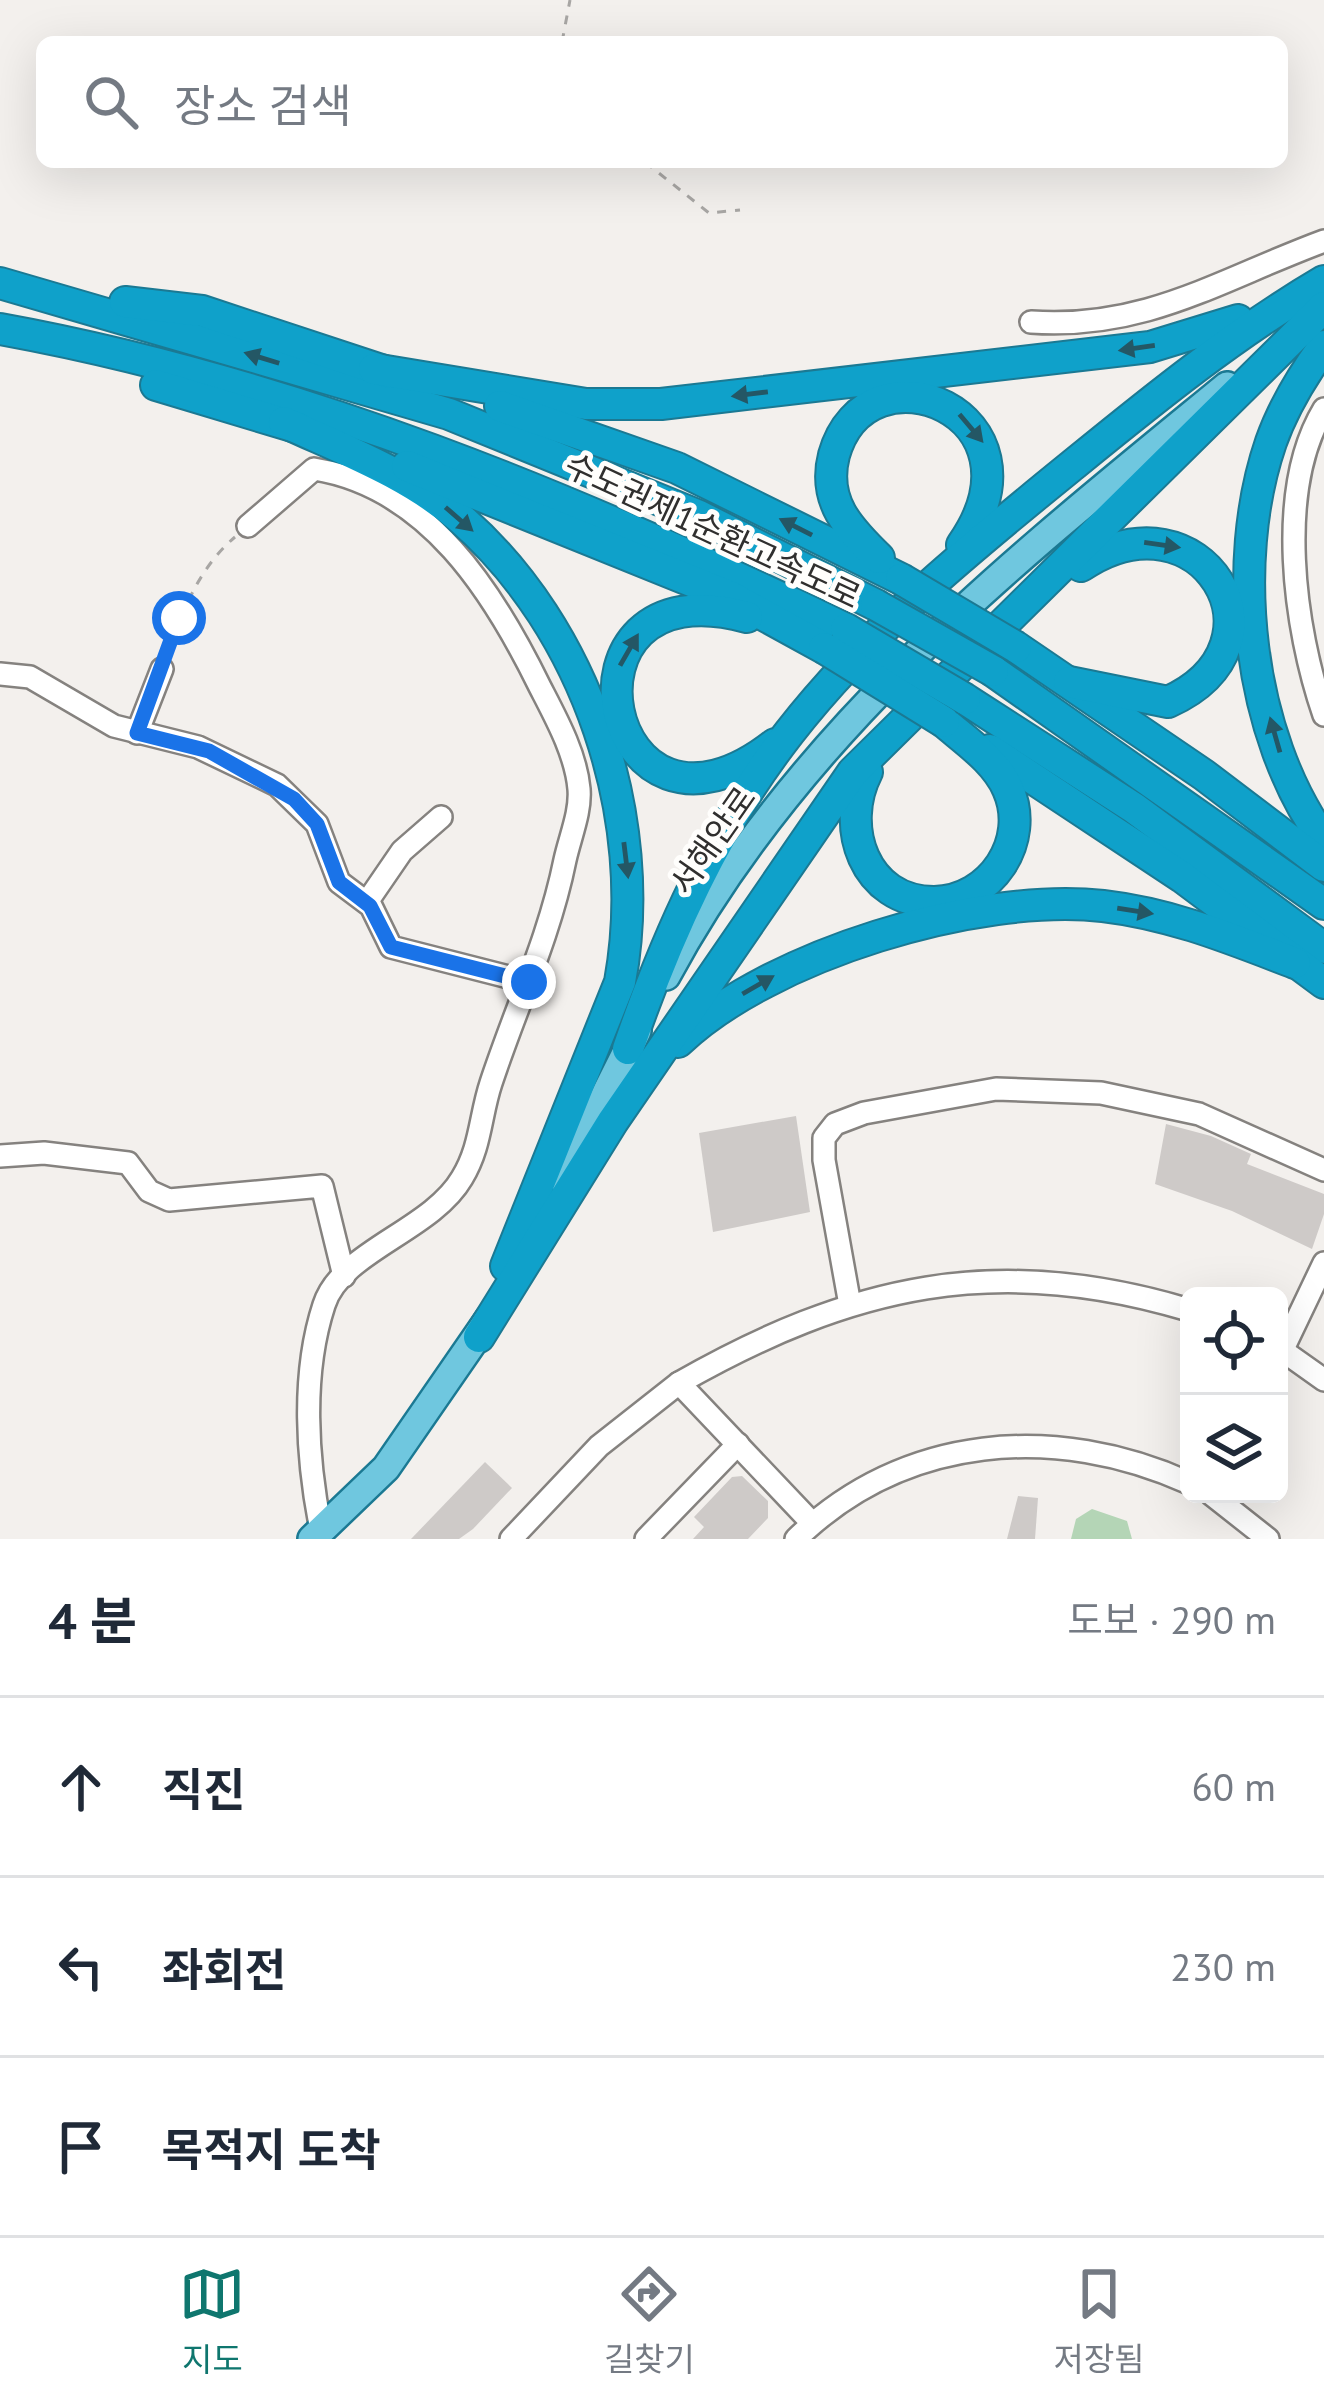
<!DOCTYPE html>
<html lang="ko">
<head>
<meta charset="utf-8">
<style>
	body { margin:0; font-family:"PT Sans","Noto Sans KR",sans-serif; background:#f2f2f3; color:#1f2937 }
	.controls { position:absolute; right:36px; bottom:36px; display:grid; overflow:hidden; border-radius:18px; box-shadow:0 12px 48px #0002 }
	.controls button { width:108px; height:108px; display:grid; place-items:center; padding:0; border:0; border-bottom:3px solid #e0e1e3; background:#fff; color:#1f2937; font:60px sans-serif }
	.stop { position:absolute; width:36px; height:36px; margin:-27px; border:9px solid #1a73e8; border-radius:50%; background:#fff }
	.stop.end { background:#1a73e8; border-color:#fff; box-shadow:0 3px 12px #0008 }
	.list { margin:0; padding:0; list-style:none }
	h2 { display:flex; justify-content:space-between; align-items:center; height:156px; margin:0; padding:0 48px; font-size:51px }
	h2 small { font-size:39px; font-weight:400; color:#747a83 }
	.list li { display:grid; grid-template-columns:78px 1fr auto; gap:36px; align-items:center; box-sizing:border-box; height:180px; padding:0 48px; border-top:3px solid #e0e1e3 }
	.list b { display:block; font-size:45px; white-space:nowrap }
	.list em { font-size:39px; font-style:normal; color:#747a83 }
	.icon { flex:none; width:66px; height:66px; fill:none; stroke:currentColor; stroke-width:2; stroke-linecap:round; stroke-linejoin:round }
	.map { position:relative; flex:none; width:1324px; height:1539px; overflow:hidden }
	.search { position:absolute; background:#fff; box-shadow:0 12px 48px #0002; left:36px; right:36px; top:36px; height:132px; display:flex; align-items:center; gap:30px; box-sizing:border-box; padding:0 42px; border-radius:18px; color:#747a83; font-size:45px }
	.sheet { height:696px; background:#fff }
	nav { display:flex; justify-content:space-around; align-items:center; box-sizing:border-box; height:168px; border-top:3px solid #e0e1e3; background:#fff; font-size:33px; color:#747a83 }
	nav a { display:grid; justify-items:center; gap:6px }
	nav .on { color:#0f766e }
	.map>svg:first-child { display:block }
</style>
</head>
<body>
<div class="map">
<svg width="1324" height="1539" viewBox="0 0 1324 1539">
	<rect width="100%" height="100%" fill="#f3f0ed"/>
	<polygon fill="#b4d5b6" points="1092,1509 1127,1521 1132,1539 1071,1539 1076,1519"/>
	<g fill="#cecac8">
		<polygon points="796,1116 810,1212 713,1232 699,1133"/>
		<polygon points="1166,1124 1211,1136 1251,1154 1247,1164 1324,1194 1324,1214 1312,1249 1232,1211 1155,1184"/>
		<polygon points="485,1462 512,1488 473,1529 459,1539 411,1539"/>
		<polygon points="742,1476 768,1501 768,1518 748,1539 693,1539 704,1527 694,1517 732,1477"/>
		<polygon points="1018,1496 1038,1498 1035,1539 1007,1539"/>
	</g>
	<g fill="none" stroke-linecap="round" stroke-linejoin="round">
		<defs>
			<g id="minor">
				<path d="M1031 322C1146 330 1221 279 1324 241"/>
				<path d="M1324 409C1275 490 1294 628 1324 715"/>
				<path d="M248 526 314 469C428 487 494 593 540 687 556 718 576 754 579 789 581 812 570 837 565 860 549 939 516 1007 491 1083 480 1116 481 1147 462 1178 431 1231 341 1251 324 1305 301 1375 307 1460 321 1530"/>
				<polyline points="0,674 30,677 114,726 198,747 277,785 317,824 339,882 371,906 391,947 528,982"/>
				<polyline points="137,733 162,669"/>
				<polyline points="367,902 402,851 441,817"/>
				<polyline points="0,1156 44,1153 128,1163 149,1191 169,1200 322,1186 344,1276"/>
				<polyline points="850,1305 824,1160 824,1138 835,1124 864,1113 996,1089 1101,1093 1199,1114 1324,1170"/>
				<polyline points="1279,1348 1324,1380"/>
				<polyline points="1283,1349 1324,1263"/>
				<polyline points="1211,1494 1268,1539"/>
				<path d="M812 1523 679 1383C851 1285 997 1252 1189 1310"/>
				<polyline points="511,1539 599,1446 679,1383"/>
				<polyline points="646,1539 738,1444"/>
				<path d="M796 1539C904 1434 1056 1423 1189 1483"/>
			</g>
			<g id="major">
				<path d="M666 976C798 730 1015 560 1227 386"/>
				<polyline points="563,1179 637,1031"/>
				<polyline points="312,1539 386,1468 489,1319"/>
			</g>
			<g id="highway">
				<polyline points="0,283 449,414 699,516 876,605"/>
				<polyline points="125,302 202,311 390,373"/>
				<path d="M0 329C297 383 575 498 846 629"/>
				<path d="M1324 346C1303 375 1283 408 1271 442 1229 564 1248 736 1324 840"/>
				<polyline points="374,369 586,404 661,404 1150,347 1238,320"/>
				<polyline points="156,385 299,428"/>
				<polyline points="500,406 677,468 901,579"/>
				<path d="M284 422C344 450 409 474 460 518 587 628 650 818 620 982L506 1266"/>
				<polyline points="407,466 731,597 824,648"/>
				<path d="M879 558C849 529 822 501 834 455 867 338 1054 413 962 545"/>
				<path d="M747 617C541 560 601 881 775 744"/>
				<polyline points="1016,647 1204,775 1324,866"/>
				<polyline points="993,671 1324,904"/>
				<path d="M1069 682 1168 702C1297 644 1201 485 1081 566"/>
				<polyline points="965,699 1134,808 1324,948"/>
				<polyline points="990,750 1182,877 1324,983"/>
				<path d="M867 772C839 826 864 902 934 902 991 901 1031 841 1008 789 996 761 966 741 944 722"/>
				<path d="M678 1042C769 955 978 892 1103 906 1172 914 1232 939 1295 963"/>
				<path d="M628 1049C667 936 715 828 789 733 869 630 973 546 1074 464 1155 398 1234 334 1324 281"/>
				<polyline points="479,1337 613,1121 853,772 1324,307"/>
			</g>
		</defs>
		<use href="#minor" stroke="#85827f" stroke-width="26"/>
		<use href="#major" stroke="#1b7993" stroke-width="32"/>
		<use href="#highway" stroke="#1b7993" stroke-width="34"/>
		<g stroke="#a8a6a4" stroke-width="3" stroke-dasharray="9 9" stroke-linecap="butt">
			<polyline points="562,42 570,0"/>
			<polyline points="645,162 709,213 740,210"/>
			<path d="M170 651C183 608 200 567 235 537"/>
		</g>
		<use href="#minor" stroke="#fff" stroke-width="21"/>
		<use href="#major" stroke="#6fc7df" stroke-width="27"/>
		<use href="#highway" stroke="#0fa1ca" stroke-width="30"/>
		<defs>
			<g id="highway-bridge">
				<polyline points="901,579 1016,647"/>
				<polyline points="876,605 993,671"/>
				<polyline points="846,629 965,699"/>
				<polyline points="824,648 944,722"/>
			</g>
		</defs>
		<use href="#highway-bridge" stroke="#1b7993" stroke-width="34" stroke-linecap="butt"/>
		<use href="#highway-bridge" stroke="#0fa1ca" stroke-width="30"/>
	</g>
	<defs><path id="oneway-solid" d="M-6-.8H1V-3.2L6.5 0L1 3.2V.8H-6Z" transform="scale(3)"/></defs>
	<g fill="#245765">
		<use href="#oneway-solid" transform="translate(1137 348) rotate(172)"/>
		<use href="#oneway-solid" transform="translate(262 358) rotate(-163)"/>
		<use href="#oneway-solid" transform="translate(750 394) rotate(173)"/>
		<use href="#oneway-solid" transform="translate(971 428) rotate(50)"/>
		<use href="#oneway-solid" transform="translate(459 519) rotate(41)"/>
		<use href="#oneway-solid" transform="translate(796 527) rotate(-153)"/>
		<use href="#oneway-solid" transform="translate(1162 545) rotate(8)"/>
		<use href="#oneway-solid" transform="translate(629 650) rotate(-60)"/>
		<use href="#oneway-solid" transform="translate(1275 735) rotate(-106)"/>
		<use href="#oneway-solid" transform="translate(626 860) rotate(83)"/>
		<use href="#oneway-solid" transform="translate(1135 911) rotate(9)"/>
		<use href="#oneway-solid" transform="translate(758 985) rotate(-30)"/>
	</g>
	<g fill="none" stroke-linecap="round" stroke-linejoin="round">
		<polyline stroke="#1a73e8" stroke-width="15" points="179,618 137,733 209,751 294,799 317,824 339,882 370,906 391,947 529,982"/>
	</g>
	<g text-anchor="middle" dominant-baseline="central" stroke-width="10" stroke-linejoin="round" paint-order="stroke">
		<g font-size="33" fill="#302f2e" stroke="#fffefc">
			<text transform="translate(713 530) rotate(25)">수도권제1순환고속도로</text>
			<text transform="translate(712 840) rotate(-55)">서해안로</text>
		</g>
	</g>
</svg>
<div class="controls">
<button><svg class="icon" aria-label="locate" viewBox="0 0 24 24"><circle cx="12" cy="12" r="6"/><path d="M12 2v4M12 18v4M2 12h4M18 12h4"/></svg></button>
<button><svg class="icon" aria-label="layers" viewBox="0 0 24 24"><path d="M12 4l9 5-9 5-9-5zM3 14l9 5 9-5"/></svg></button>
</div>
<div class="stop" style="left:179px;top:618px"></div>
<div class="stop end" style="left:529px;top:982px"></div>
<div class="search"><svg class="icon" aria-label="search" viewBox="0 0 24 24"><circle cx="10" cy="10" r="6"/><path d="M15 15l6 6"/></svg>장소 검색</div>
</div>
<section class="sheet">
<h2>4 분<small>도보 · 290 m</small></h2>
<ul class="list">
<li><svg class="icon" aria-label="ahead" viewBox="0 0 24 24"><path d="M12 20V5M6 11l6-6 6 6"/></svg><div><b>직진</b></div><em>60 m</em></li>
<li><svg class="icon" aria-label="left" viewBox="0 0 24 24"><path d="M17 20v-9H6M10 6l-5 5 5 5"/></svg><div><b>좌회전</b></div><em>230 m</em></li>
<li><svg class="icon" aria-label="arrive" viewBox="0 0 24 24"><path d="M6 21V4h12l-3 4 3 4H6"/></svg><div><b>목적지 도착</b></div></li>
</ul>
</section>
<nav>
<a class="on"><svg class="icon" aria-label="map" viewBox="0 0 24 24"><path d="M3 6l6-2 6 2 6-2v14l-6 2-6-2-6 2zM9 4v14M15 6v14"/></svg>지도</a>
<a><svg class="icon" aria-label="directions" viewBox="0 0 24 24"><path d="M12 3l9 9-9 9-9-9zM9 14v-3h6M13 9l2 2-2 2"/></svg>길찾기</a>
<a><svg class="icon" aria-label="saved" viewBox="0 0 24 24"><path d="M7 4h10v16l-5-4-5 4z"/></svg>저장됨</a>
</nav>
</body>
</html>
